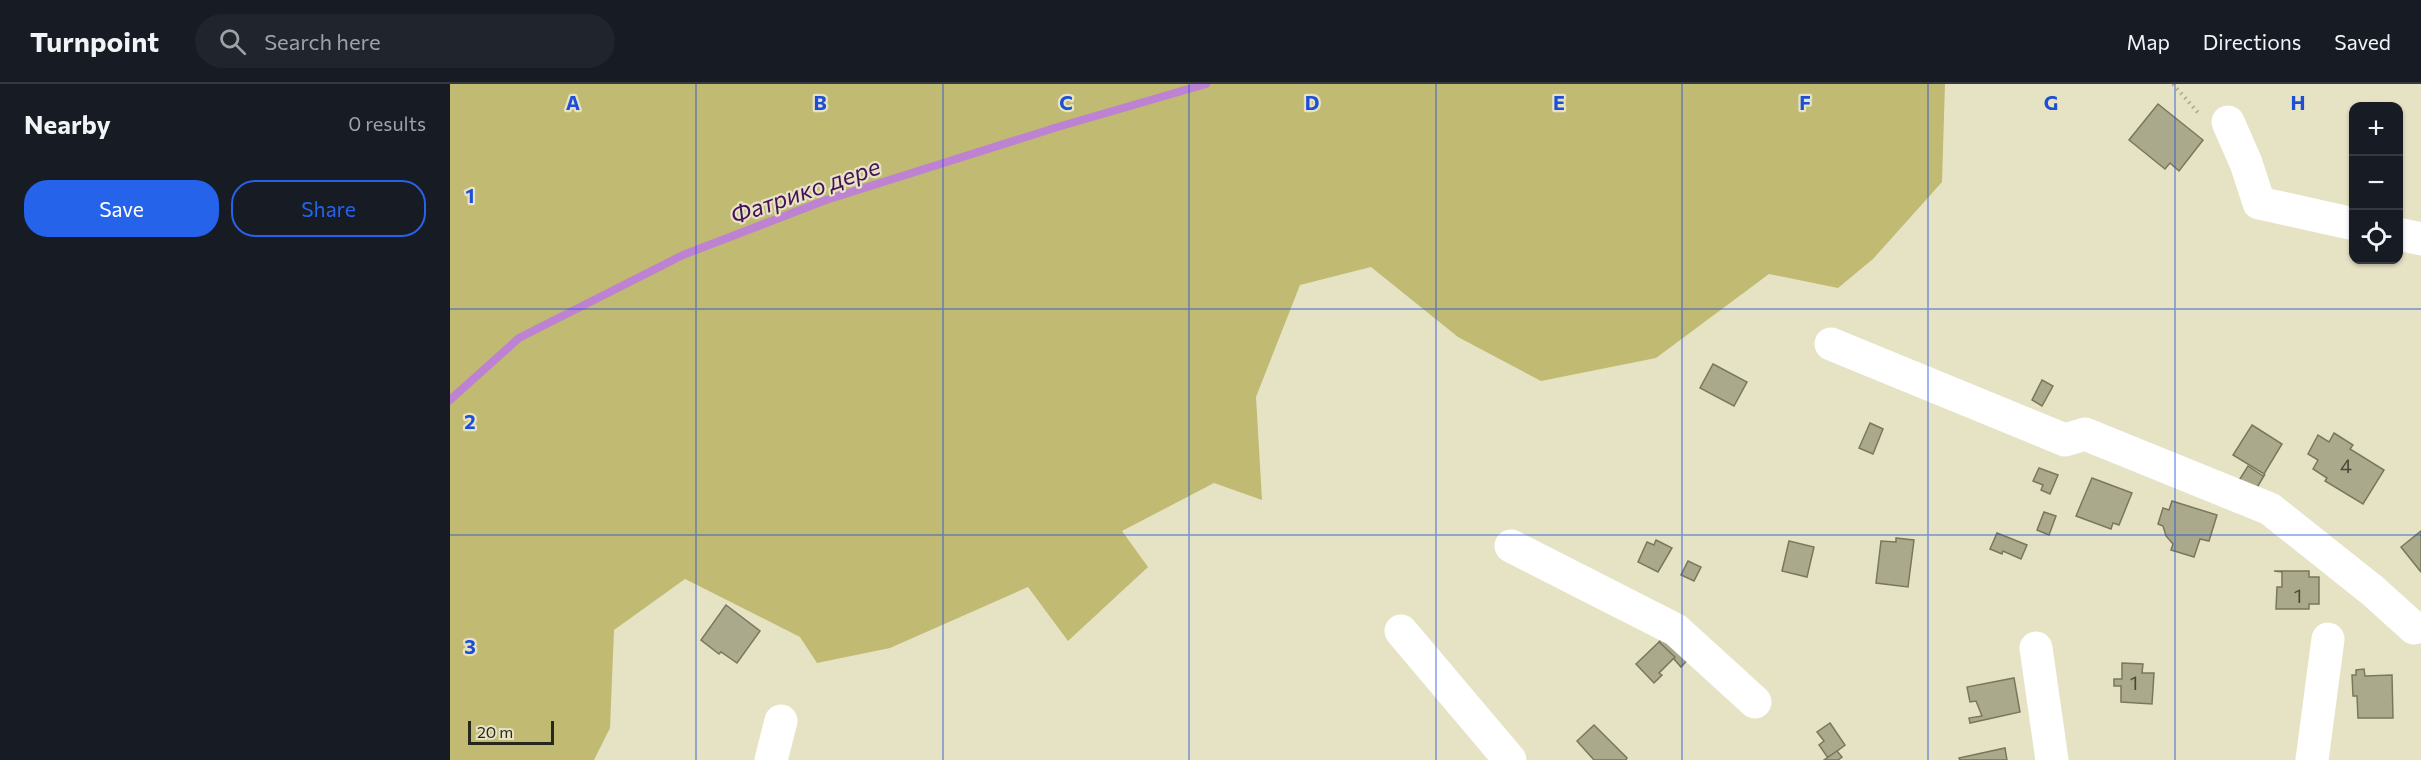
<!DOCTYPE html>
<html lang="en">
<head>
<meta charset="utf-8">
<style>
	body { margin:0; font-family:Commissioner,sans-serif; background:#20242c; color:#f1f3f6 }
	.controls { position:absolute; right:18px; top:18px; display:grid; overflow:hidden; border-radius:12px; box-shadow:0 2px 4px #0004 }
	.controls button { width:54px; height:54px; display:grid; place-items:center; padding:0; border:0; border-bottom:2px solid #363941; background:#171b24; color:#f1f3f6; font:30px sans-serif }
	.scale { position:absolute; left:18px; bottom:15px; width:86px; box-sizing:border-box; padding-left:6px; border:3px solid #28271c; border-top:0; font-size:16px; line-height:21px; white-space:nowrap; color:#28271c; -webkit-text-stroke:4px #e6e3c5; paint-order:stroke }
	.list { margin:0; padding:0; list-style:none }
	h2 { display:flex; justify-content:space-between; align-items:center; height:78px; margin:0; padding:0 24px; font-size:26px }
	h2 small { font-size:20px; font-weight:400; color:#9ea1a6 }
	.actions { display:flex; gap:12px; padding:18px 24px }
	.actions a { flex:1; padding:14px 0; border:2px solid #2563eb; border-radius:24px; text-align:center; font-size:21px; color:#2563eb }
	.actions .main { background:#2563eb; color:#fff }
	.icon { flex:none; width:33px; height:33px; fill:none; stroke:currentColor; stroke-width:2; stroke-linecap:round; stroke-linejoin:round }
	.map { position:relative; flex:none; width:1971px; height:676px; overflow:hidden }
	header { display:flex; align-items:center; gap:36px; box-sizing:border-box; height:84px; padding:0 30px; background:#171b24; border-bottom:2px solid #363941 }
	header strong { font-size:28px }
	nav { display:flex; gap:33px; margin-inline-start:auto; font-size:21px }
	.search { width:420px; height:54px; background:#20242c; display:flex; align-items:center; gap:15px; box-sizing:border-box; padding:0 21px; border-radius:33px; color:#9ea1a6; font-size:22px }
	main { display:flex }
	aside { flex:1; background:#171b24 }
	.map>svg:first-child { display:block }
</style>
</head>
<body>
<header>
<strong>Turnpoint</strong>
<div class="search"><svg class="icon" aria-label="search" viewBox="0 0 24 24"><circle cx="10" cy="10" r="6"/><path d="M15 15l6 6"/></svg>Search here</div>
<nav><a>Map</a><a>Directions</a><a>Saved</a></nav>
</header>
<main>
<aside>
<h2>Nearby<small>0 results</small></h2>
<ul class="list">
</ul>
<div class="actions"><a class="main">Save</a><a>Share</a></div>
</aside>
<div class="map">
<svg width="1971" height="676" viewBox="0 0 1971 676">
	<rect width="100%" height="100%" fill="#e6e3c5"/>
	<polygon fill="#c1ba73" points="0,0 1495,0 1492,98 1423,175 1388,204 1319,190 1206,274 1091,297 1008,253 921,183 850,201 806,313 812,416 764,399 672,447 698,483 618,557 578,503 440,564 367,579 350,553 235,495 164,546 160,644 144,676 0,676"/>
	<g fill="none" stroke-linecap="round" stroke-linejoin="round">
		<polyline stroke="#bd82d1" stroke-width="8" points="0,316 69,254 233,171 376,116 611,42 756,0"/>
	</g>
	<g fill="#aba98c" stroke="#7a785c" stroke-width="1.5">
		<polygon points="1708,20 1753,56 1729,87 1720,79 1715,85 1679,56"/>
		<polygon points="1263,280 1297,298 1284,322 1250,304"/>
		<polygon points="1592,296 1603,302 1592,322 1582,316"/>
		<polygon points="1420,339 1433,345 1423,370 1409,364"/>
		<polygon points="1802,341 1832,360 1814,390 1783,371"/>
		<polygon points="1884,349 1903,361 1900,365 1934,386 1913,420 1875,397 1877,394 1863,385 1868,376 1858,370 1868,351 1879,358"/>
		<polygon points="1798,382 1813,392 1815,390 1805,407 1788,398"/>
		<polygon points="1589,384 1608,391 1600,410 1591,406 1593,401 1583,397"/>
		<polygon points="1642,394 1682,409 1669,441 1663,439 1661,445 1626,432"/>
		<polygon points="1722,417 1767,431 1759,457 1750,455 1744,473 1721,466 1723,460 1716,452 1713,442 1708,440 1713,424 1719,426"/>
		<polygon points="1594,428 1606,432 1599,451 1587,446"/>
		<polygon points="1971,447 1971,488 1951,463"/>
		<polygon points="1547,449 1577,461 1571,475 1553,467 1552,470 1540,465"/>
		<polygon points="1446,454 1464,456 1458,503 1426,499 1431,457 1446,458"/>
		<polygon points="1206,456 1222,464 1208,488 1188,478 1197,458 1204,461"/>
		<polygon points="1339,457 1364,463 1357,493 1332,487"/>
		<polygon points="1238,477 1251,483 1244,497 1231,491"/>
		<polygon points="1824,487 1859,487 1859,493 1869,493 1869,520 1859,520 1859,525 1826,525 1827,503 1832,503 1832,488"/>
		<polygon points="276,521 310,547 287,579 271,568 269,570 251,556"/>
		<polygon points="1214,552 1240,573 1231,583 1209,558"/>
		<polygon points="1209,558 1225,573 1209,589 1212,591 1204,599 1186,580"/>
		<polygon points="1672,579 1693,580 1692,589 1704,589 1702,620 1671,618 1671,602 1664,602 1664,595 1672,595"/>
		<polygon points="1914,585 1915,592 1942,591 1943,634 1908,634 1907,612 1903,612 1902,591 1906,591 1906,586"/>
		<polygon points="1564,594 1570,628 1520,639 1519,634 1532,632 1526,617 1520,618 1517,603"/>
		<polygon points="1380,639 1395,661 1378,674 1369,661 1374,657 1367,648"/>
		<polygon points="1144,641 1177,674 1176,676 1144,676 1127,657"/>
		<polygon points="1555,664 1557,676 1510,676 1509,674"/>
		<polygon points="1387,667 1392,673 1388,676 1374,676"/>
	</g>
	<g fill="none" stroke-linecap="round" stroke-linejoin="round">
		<polyline stroke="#a8a68e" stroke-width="4" stroke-dasharray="1.5 4.5" stroke-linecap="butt" points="1723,0 1750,31"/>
		<g stroke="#fff" stroke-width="33">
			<polyline points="1778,38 1796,79 1809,119 1904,140"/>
			<polyline points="1948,150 1971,155"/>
			<polyline points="1381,260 1615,356 1635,350 1820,425 1923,507 1964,544"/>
			<polyline points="1061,462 1226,546 1305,618"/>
			<polyline points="951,547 1060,676"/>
			<polyline points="1586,564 1602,676"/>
			<polyline points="321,676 331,637"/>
			<polyline points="1862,676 1878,555"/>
		</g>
	</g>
	<path fill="none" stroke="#1d4ed8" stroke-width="1.5" stroke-opacity="0.55" d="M246 0V676M493 0V676M739 0V676M986 0V676M1232 0V676M1478 0V676M1725 0V676M0 225H1971M0 451H1971"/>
	<g text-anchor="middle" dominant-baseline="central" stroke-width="4.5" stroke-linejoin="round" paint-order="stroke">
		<g font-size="20" fill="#494838">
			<text x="1896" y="381">4</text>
			<text x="1848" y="511">1</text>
			<text x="1684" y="598">1</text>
		</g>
		<g font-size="24" font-style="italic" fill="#481058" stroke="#e6e3c5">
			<text transform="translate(355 106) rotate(-19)">Фатрико дере</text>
		</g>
	</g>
	<g font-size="20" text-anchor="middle" font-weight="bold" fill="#1d4ed8" stroke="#e6e3c5" stroke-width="4.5" stroke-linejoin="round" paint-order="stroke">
		<text x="123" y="26">A</text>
		<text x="370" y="26">B</text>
		<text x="616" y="26">C</text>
		<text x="862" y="26">D</text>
		<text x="1109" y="26">E</text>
		<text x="1355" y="26">F</text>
		<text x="1601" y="26">G</text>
		<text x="1848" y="26">H</text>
		<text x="20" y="119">1</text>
		<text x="20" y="345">2</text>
		<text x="20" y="570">3</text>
	</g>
</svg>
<div class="controls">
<button>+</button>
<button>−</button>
<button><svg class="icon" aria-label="locate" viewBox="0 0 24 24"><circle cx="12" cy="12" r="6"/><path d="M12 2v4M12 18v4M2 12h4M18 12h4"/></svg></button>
</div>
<div class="scale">20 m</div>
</div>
</main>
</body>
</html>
